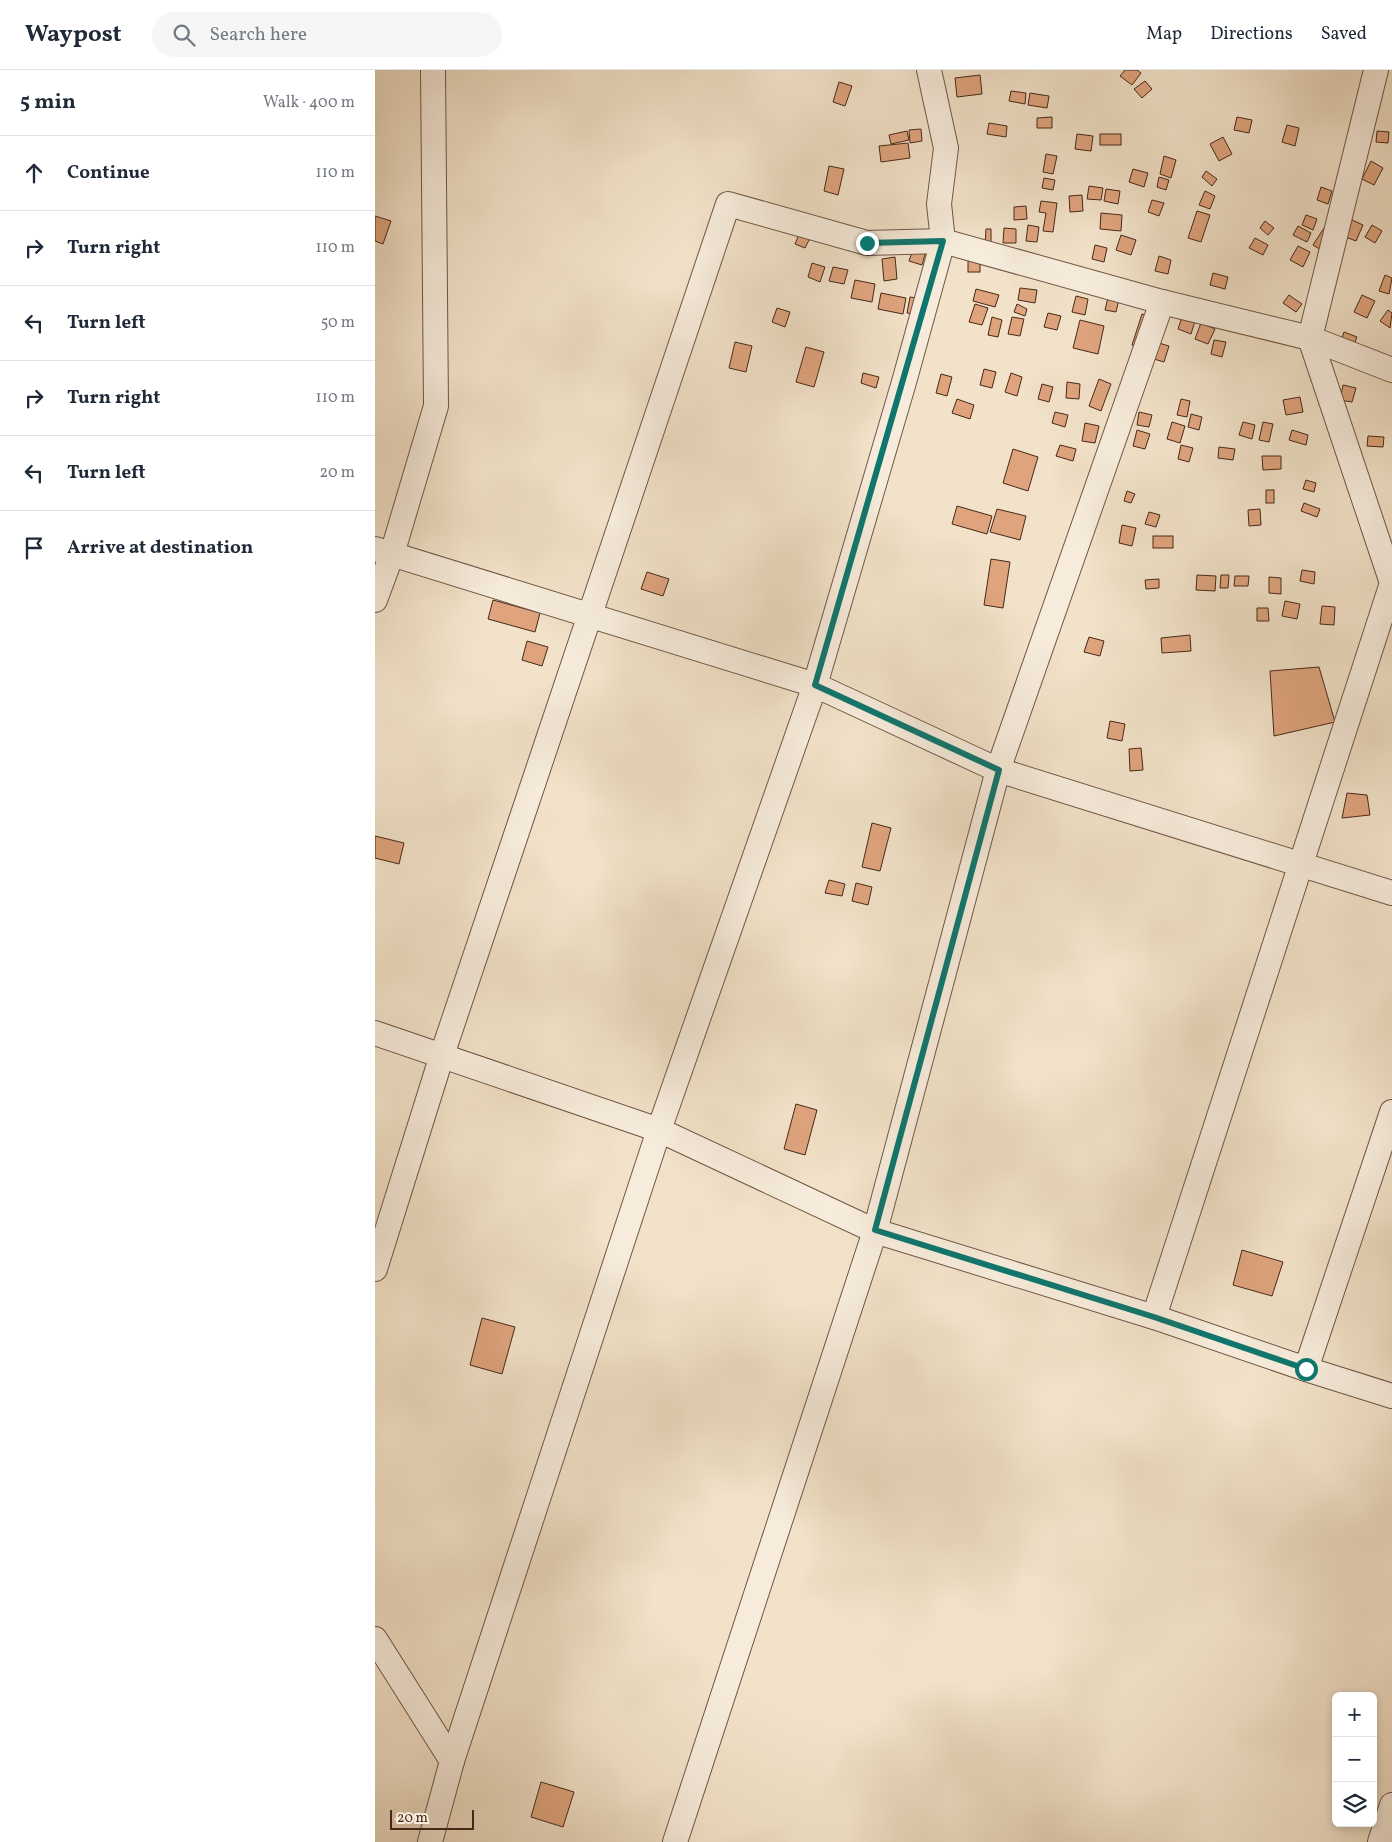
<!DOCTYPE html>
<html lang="en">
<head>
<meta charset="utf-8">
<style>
	body { margin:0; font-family:Vollkorn,serif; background:#f6f6f7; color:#1f2937 }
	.controls { position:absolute; right:15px; bottom:15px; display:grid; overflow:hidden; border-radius:8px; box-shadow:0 2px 8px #0003 }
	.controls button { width:45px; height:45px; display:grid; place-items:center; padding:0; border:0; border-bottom:1px solid #e0e1e3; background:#fff; color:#1f2937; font:25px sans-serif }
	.scale { position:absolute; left:15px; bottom:12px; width:84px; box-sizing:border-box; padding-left:5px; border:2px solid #462817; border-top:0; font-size:14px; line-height:18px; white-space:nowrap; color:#462817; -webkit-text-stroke:4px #f7ecdc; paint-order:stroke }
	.stop { position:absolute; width:15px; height:15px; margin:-11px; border:4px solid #0f766e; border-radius:50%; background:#fff }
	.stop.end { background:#0f766e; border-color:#fff; box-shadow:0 1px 5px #0008 }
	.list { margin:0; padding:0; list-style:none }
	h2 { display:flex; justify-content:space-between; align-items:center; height:65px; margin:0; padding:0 20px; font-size:21px }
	h2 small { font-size:16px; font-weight:400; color:#747a83 }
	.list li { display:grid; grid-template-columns:32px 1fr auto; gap:15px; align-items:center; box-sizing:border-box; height:75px; padding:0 20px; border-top:1px solid #e0e1e3 }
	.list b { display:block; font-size:19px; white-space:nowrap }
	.list em { font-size:16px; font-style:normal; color:#747a83 }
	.icon { flex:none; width:28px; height:28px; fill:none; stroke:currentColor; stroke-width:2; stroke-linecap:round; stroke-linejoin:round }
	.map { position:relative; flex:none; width:1017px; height:1772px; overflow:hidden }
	header { display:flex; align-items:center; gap:30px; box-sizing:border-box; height:70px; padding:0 25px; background:#fff; border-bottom:1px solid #e0e1e3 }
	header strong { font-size:24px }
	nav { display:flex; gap:28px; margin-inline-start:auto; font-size:18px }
	.search { width:350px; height:45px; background:#f6f6f7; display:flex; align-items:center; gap:12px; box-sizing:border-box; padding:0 18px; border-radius:28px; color:#747a83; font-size:19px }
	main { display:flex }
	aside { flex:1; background:#fff }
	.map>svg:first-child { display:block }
</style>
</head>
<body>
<header>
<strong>Waypost</strong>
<div class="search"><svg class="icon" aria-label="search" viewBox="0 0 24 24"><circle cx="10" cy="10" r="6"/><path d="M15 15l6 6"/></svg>Search here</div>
<nav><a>Map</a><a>Directions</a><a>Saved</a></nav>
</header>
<main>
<aside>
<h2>5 min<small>Walk · 400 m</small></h2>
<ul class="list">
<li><svg class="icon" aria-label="ahead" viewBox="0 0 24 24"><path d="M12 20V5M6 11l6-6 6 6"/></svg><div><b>Continue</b></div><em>110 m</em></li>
<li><svg class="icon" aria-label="right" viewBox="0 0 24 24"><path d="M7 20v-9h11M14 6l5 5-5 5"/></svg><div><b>Turn right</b></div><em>110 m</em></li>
<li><svg class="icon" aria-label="left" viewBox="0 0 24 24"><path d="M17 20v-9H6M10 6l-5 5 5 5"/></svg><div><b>Turn left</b></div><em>50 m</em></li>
<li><svg class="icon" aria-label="right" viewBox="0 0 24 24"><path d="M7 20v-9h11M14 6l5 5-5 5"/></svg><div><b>Turn right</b></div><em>110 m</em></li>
<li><svg class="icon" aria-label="left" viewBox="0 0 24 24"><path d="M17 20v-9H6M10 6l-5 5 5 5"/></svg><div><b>Turn left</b></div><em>20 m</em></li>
<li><svg class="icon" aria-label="arrive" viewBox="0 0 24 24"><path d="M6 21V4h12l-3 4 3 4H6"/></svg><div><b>Arrive at destination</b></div></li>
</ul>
</aside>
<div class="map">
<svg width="1017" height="1772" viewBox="0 0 1017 1772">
	<rect width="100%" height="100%" fill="#f2e2c9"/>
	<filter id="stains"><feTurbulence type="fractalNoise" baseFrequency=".004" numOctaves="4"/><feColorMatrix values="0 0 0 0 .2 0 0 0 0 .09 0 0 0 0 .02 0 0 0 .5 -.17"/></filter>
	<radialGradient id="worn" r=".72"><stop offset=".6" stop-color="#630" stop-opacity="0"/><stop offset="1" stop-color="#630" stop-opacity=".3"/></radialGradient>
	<g fill="#dfa47e" stroke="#462817">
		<polygon points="750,0 762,0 766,3 757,15 745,6"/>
		<polygon points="605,5 607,24 582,27 580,8"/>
		<polygon points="770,11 777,19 767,28 759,19"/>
		<polygon points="464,12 477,16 470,36 458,32"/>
		<polygon points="636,21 651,23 650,34 634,31"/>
		<polygon points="655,23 674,26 672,38 653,35"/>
		<polygon points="677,47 677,58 662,58 662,48"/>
		<polygon points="862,47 877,50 874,63 859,60"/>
		<polygon points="614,53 632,56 631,67 612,64"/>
		<polygon points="912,55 924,58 920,76 907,72"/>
		<polygon points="546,59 547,71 535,73 534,60"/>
		<polygon points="532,61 534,70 516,74 514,65"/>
		<polygon points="1002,61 1014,62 1013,73 1001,72"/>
		<polygon points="702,64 718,66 716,81 700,79"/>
		<rect x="725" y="64" width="21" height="11"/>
		<polygon points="848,67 857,84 844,91 835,74"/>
		<polygon points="533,73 535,88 506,92 504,76"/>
		<polygon points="671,84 682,86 678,104 668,102"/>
		<polygon points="789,86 801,90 796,108 785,104"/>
		<polygon points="996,91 1008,98 999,115 987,109"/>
		<polygon points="454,96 469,99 463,125 449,121"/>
		<polygon points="758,99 773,103 769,117 754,112"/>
		<polygon points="831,101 842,109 837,116 827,107"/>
		<polygon points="784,107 794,110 791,120 782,117"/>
		<polygon points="669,108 680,110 678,120 667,118"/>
		<polygon points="714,116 728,118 726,130 712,129"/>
		<polygon points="946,117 957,121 953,134 942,130"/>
		<polygon points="731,119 745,121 743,134 729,131"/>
		<polygon points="830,121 840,126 835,139 824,135"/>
		<polygon points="707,125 708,141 695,142 694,126"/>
		<polygon points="777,130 789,133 784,146 773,142"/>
		<polygon points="666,131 682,133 678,162 668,161 671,143 664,142"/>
		<polygon points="651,136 652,149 639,150 639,137"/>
		<polygon points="822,141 835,145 826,172 813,168"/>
		<polygon points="726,143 747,145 746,161 725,159"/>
		<polygon points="931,145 942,149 938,160 927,155"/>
		<polygon points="0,146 16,151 8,174 0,171"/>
		<polygon points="975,149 988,155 981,171 968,166"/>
		<polygon points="890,151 899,158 893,165 885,158"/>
		<polygon points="653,155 664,157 662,172 651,171"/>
		<polygon points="997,155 1007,161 1000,173 990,167"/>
		<polygon points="923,156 936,163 932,172 918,165"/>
		<polygon points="629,158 641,159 641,173 628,173"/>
		<polygon points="949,158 961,165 951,183 938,175"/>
		<polygon points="611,159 616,159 616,177 610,177"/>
		<polygon points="425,162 436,166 430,178 420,174"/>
		<polygon points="746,165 761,170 756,185 741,180"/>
		<polygon points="880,168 893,175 888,185 874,178"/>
		<polygon points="540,173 552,177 547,195 534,191"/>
		<polygon points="720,175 732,178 729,192 717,189"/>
		<polygon points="923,176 935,182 928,197 915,190"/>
		<rect x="593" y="181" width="12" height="21"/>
		<polygon points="784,186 796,190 793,204 780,201"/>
		<polygon points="520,187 522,209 509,211 507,189"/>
		<polygon points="437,193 450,197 445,212 433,207"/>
		<polygon points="458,197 473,200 469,214 454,211"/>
		<polygon points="838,203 853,207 850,219 835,215"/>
		<polygon points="1010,205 1017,208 1014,224 1004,221"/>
		<polygon points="480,210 500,214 497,232 476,228"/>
		<polygon points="645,218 662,220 660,233 643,230"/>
		<polygon points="601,219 624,225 620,237 598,231"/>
		<polygon points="506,223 531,228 528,244 503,239"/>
		<polygon points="734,223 745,225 741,242 730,240"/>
		<polygon points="914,225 927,234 921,242 908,233"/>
		<polygon points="987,225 1000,231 992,248 979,242"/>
		<polygon points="701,226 713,229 710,245 697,242"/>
		<polygon points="535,227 549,229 546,245 532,243"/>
		<polygon points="600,234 613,238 607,255 594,252"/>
		<polygon points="642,234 652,239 650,246 639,242"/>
		<polygon points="402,238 415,242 410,257 397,252"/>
		<polygon points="1013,240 1017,243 1015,258 1005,251"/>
		<polygon points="673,243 686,246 682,260 669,257"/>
		<polygon points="767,244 779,247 770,279 757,275"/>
		<polygon points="808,244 821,248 816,264 803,259"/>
		<polygon points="617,247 627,250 623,267 613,265"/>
		<polygon points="637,247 649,249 645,266 633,264"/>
		<polygon points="705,250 729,256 723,284 698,278"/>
		<polygon points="826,253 840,259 833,274 820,269"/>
		<polygon points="969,262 982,267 976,282 964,277"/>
		<polygon points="839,270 851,272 847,287 836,284"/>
		<polygon points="360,272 377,276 371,302 354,298"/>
		<polygon points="784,273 794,276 789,292 779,289"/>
		<polygon points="431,277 449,282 439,317 421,312"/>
		<polygon points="609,299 621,302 617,318 605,315"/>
		<polygon points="488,303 504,307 501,318 486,313"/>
		<polygon points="636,303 647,307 642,326 630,322"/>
		<polygon points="566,304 577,307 572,326 561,323"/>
		<polygon points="724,309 736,314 726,341 714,336"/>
		<polygon points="692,312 705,314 704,329 691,328"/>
		<polygon points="667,314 678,317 674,332 663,329"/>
		<polygon points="968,315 981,318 977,332 965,330"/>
		<polygon points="925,327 928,342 911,345 908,330"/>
		<polygon points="582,329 599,335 595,349 577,343"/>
		<polygon points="806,329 815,331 812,347 802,345"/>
		<polygon points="680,342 693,345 690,357 677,353"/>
		<polygon points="764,342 777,345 774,357 762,355"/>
		<polygon points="816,344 827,347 824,360 813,357"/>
		<polygon points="797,352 810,356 805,373 792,369"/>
		<polygon points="868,352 880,355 877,369 864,365"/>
		<polygon points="888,352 898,354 894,372 884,370"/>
		<polygon points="710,353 724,356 720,373 707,371"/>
		<polygon points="762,360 775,364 770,379 758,376"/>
		<polygon points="917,360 933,365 931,375 914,370"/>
		<polygon points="993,366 1009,367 1008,377 992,376"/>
		<polygon points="685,375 701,379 698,391 681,386"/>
		<polygon points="806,375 818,378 814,392 803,389"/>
		<polygon points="844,377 860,379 858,390 843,388"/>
		<polygon points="638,379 663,387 653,421 628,413"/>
		<polygon points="887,386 906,386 906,399 888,400"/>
		<polygon points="931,410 941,413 939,422 928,419"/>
		<rect x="891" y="420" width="8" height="13"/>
		<polygon points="752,421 760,424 756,433 749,431"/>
		<polygon points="929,433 945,439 942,447 926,441"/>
		<polygon points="582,436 617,446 612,464 577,454"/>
		<polygon points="622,439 651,446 645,470 615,462"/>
		<polygon points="885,439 886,455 874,456 873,440"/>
		<polygon points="774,442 785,445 781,457 770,454"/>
		<polygon points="747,455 761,458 757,476 744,473"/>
		<rect x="778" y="466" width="20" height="12"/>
		<polygon points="616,489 635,492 628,538 609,535"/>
		<polygon points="927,500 940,502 939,514 925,511"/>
		<polygon points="272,502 294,509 288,526 266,519"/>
		<polygon points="822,505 841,506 840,521 821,520"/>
		<polygon points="846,505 854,505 853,518 845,518"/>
		<polygon points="860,506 874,506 873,516 859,516"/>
		<polygon points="894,507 906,508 906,524 894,523"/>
		<polygon points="784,509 784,518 771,519 770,510"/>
		<polygon points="118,530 165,543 160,562 113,549"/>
		<polygon points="910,531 925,534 922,549 907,546"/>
		<polygon points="947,536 960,537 959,555 945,554"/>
		<polygon points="882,538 893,538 894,551 882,551"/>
		<polygon points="815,565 816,581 787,583 786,568"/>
		<polygon points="714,567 729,571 725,586 709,582"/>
		<polygon points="152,571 173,577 167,596 147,590"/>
		<polygon points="944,597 960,652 899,666 895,601"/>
		<polygon points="735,651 750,654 747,671 732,668"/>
		<polygon points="766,678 768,700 755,701 754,679"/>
		<polygon points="972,723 992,725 995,745 967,748"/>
		<polygon points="497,753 516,758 505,801 487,797"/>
		<polygon points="0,766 29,773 24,794 0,788"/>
		<polygon points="454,810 470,814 467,826 450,823"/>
		<polygon points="481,813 497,817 493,835 477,831"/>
		<polygon points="421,1034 442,1040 430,1085 409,1079"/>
		<polygon points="867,1180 908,1192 897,1226 858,1215"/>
		<polygon points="107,1248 140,1257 127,1304 95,1295"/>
		<polygon points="166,1712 199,1722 188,1757 156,1747"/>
	</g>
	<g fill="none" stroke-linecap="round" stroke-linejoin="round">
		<defs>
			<g id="street">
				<polyline points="0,479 440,615 623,700 1017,823"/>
				<polyline points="0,530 17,484 61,336 58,0"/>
				<polyline points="0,963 284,1060 500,1161 779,1247 1017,513 935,268 1001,0"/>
				<polyline points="1017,1042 931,1299 1017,1326"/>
				<polyline points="0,1199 67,985 353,134 492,173 568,171 787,232 935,268 1017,300"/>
				<polyline points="779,1247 931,1299"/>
				<polyline points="0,1569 77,1691 55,1772"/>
				<polyline points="77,1691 284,1060 440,615 529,312 568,171 564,134 571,78 554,0"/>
				<polyline points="300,1772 500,1161 623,700 787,232"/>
				<polyline points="1005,1772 1017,1735"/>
			</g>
		</defs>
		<use href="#street" stroke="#715644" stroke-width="26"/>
		<use href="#street" stroke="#f7ecdc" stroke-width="24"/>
	</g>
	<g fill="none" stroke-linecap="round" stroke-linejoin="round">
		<polyline stroke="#0f766e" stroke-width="6" points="492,173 568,171 440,615 624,700 500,1160 779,1247 931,1299"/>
	</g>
	<rect width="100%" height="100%" filter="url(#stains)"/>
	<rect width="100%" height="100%" fill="url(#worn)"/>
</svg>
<div class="controls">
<button>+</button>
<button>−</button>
<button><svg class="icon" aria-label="layers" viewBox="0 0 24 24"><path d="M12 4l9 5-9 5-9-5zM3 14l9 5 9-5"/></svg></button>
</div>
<div class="scale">20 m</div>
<div class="stop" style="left:931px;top:1299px"></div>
<div class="stop end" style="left:492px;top:173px"></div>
</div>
</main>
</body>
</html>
